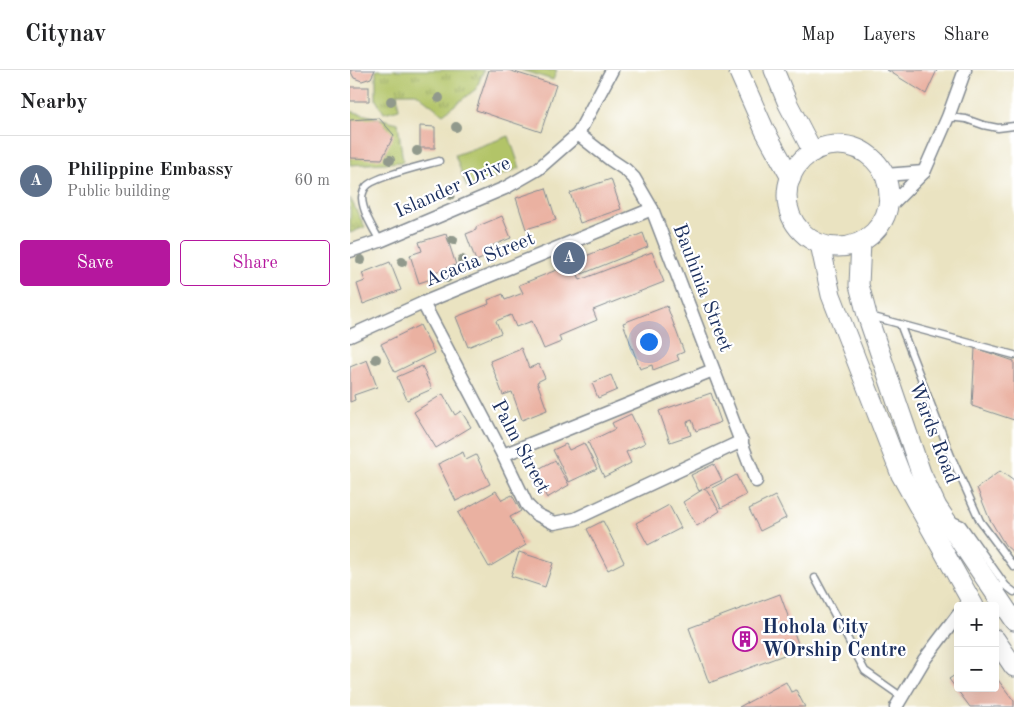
<!DOCTYPE html>
<html lang="en">
<head>
<meta charset="utf-8">
<style>
	body { margin:0; font-family:"Old Standard TT",serif; background:#f2f2f2; color:#202124 }
	.controls { position:absolute; right:15px; bottom:15px; display:grid; overflow:hidden; border-radius:5px; box-shadow:0 5px 20px #0002 }
	.controls button { width:45px; height:45px; display:grid; place-items:center; padding:0; border:0; border-bottom:1px solid #e0e0e0; background:#fff; color:#202124; font:25px sans-serif }
	.you { position:absolute; left:298px; top:271px; width:18px; height:18px; margin:-12px; border:4px solid #fff; border-radius:50%; background:#1a73e8; box-shadow:0 0 0 8px #1a73e833 }
	.badge { display:grid; place-items:center; width:32px; height:32px; border-radius:50%; background:#b5179e; color:#fff; font-size:16px; font-weight:700 }
	.pin { position:absolute; translate:-50% -50%; border:2px solid #fff; box-shadow:0 1px 5px #0006 }
	.list { margin:0; padding:0; list-style:none }
	h2 { display:flex; justify-content:space-between; align-items:center; height:65px; margin:0; padding:0 20px; font-size:21px }
	h2 small { font-size:16px; font-weight:400; color:#757577 }
	.list li { display:grid; grid-template-columns:32px 1fr auto; gap:15px; align-items:center; box-sizing:border-box; height:90px; padding:0 20px; border-top:1px solid #e0e0e0 }
	.list b { display:block; font-size:19px; white-space:nowrap }
	.list p { margin:0; font-size:16px; white-space:nowrap; color:#757577 }
	.list em { font-size:16px; font-style:normal; color:#757577 }
	.actions { display:flex; gap:10px; padding:15px 20px }
	.actions a { flex:1; padding:11px 0; border:1px solid #b5179e; border-radius:5px; text-align:center; font-size:18px; color:#b5179e }
	.actions .main { background:#b5179e; color:#fff }
	.map { position:relative; flex:none; width:664px; height:637px; overflow:hidden }
	header { display:flex; align-items:center; gap:30px; box-sizing:border-box; height:70px; padding:0 25px; background:#fff; border-bottom:1px solid #e0e0e0 }
	header strong { font-size:24px }
	nav { display:flex; gap:28px; margin-inline-start:auto; font-size:18px }
	main { display:flex }
	aside { flex:1; background:#fff }
	.map>svg:first-child { display:block }
</style>
</head>
<body>
<header>
<strong>Citynav</strong>
<nav><a>Map</a><a>Layers</a><a>Share</a></nav>
</header>
<main>
<aside>
<h2>Nearby<small></small></h2>
<ul class="list">
<li><span class="badge" style="background:#5c6f8a">A</span><div><b>Philippine Embassy</b><p>Public building</p></div><em>60 m</em></li>
</ul>
<div class="actions"><a class="main">Save</a><a>Share</a></div>
</aside>
<div class="map">
<svg width="664" height="637" viewBox="0 0 664 637">
	<defs>
		<pattern id="grass-tufts" width="24" height="20" patternUnits="userSpaceOnUse" patternTransform="scale(1.25)"><rect width="24" height="20" fill="#b2c467"/><path d="M3 7l-1-3M5 7V3M7 7l1-3M15 17l-1-3M17 17v-4M19 17l1-3" fill="none" stroke="#90a058"/></pattern>
	</defs>
	<rect width="100%" height="100%" fill="#fff"/>
	<filter id="ink" filterUnits="userSpaceOnUse"><feTurbulence type="fractalNoise" baseFrequency=".02" numOctaves="2"/><feDisplacementMap in="SourceGraphic" scale="10" xChannelSelector="R" yChannelSelector="G"/><feConvolveMatrix kernelMatrix="1 2 1 2 8 2 1 2 1" color-interpolation-filters="sRGB"/></filter>
	<filter id="wash" filterUnits="userSpaceOnUse"><feTurbulence type="fractalNoise" baseFrequency=".0096" numOctaves="4" result="noise"/><feDisplacementMap in="SourceGraphic" scale="20" xChannelSelector="R" yChannelSelector="G"/><feGaussianBlur stdDeviation="1.12" result="paint"/><feColorMatrix in="noise" values="0 0 0 0 0 0 0 0 0 0 0 0 0 0 0 0 0 1.4 0 .05"/><feComposite in="paint" operator="in"/></filter>
	<g filter="url(#wash)">
		<rect width="100%" height="100%" fill="#eae3c1"/>
		<g fill="url(#grass-tufts)" stroke="#667a62">
			<polygon points="26,0 134,0 126,19 93,44 66,23 47,23 49,39 34,43 26,30"/>
			<polygon points="171,0 207,0 203,10"/>
			<polygon points="0,41 48,53 53,92 0,95"/>
			<polygon points="0,128 15,157 0,163"/>
		</g>
		<polygon fill="#b2c467" stroke="#667a62" points="159,66 170,98 117,118 105,85"/>
		<g id="blocks">
			<g fill="#eab1a1">
				<polygon points="0,0 25,0 21,8 12,11 4,8"/>
				<polygon points="139,0 158,0 206,15 191,62 126,40"/>
				<polygon points="537,0 587,0 576,24"/>
				<rect x="0" y="17" width="19" height="14"/>
				<polygon points="29,48 44,65 32,89 0,88 0,50"/>
				<polygon points="70,56 85,57 85,78 70,78"/>
				<polygon points="261,109 271,139 230,153 220,123"/>
				<polygon points="196,118 206,150 176,159 166,128"/>
				<polygon points="152,146 161,168 134,179 136,187 126,191 116,164 126,160 126,157"/>
				<polygon points="293,163 298,177 232,204 226,190"/>
				<polygon points="96,164 106,195 79,204 81,209 69,213 60,185 72,181 69,172"/>
				<polygon points="302,182 314,212 243,240 247,250 209,266 211,272 194,279 182,251 166,257 161,245 146,251 151,263 118,277 106,247 139,234 138,230 153,224 155,230 173,223 169,215 224,193 230,210"/>
				<polygon points="40,192 51,220 13,234 7,214 15,211 12,203"/>
				<polygon points="317,236 334,282 327,285 329,290 303,300 302,295 290,299 273,253"/>
				<polygon points="70,255 84,283 45,302 31,274"/>
				<polygon points="171,278 179,298 189,294 195,308 187,312 197,340 172,350 162,322 153,325 140,291"/>
				<polygon points="625,278 664,291 664,350 622,336"/>
				<polygon points="17,290 27,317 4,325 5,330 0,332 0,297"/>
				<polygon points="72,296 82,319 57,330 47,307"/>
				<polygon points="261,305 267,320 248,328 242,313"/>
				<polygon points="361,323 371,352 346,361 342,350 337,352 341,365 320,372 309,341"/>
				<polygon points="93,324 105,345 111,341 121,357 86,378 64,342"/>
				<polygon points="281,344 295,373 276,382 281,393 254,407 238,372 265,359 262,353"/>
				<polygon points="234,373 247,399 219,412 203,380 216,374 219,380"/>
				<polygon points="113,382 116,390 126,385 140,414 106,431 88,394"/>
				<polygon points="205,390 219,415 197,428 183,402"/>
				<polygon points="364,394 372,410 349,421 341,405"/>
				<polygon points="650,401 664,411 664,483 655,475 639,448 627,418"/>
				<polygon points="386,405 396,425 371,438 362,418"/>
				<polygon points="355,418 370,441 347,456 333,432"/>
				<polygon points="146,421 152,430 162,425 171,441 160,447 176,475 139,497 108,443"/>
				<polygon points="425,426 436,448 410,461 399,439"/>
				<polygon points="319,435 331,458 298,475 286,453"/>
				<polygon points="253,451 274,492 258,500 237,459"/>
				<polygon points="169,482 203,493 195,517 161,506"/>
				<polygon points="430,524 450,579 359,613 339,558"/>
				<polygon points="608,603 608,618 645,618 645,606 664,631 664,637 620,637 599,609"/>
				<polygon points="436,612 441,622 446,620 455,637 389,637"/>
			</g>
		</g>
	</g>
	<g filter="url(#ink)">
		<use href="#blocks" fill-opacity="0" stroke="#828990" stroke-width="1"/>
		<g fill="none" stroke-linecap="round" stroke-linejoin="round">
			<defs>
				<g id="lane">
					<polyline points="598,47 616,49 633,55 648,58 664,56"/>
					<path d="M30 171C23 158 13 143 12 128 12 125 14 119 16 117 23 107 75 95 89 91"/>
					<polyline points="520,246 664,285"/>
					<polyline points="550,254 601,386 630,451 664,497"/>
					<polyline points="603,450 612,454 656,516"/>
					<polyline points="465,508 515,601 552,627"/>
					<polyline points="652,515 656,516 664,522"/>
				</g>
				<g id="street">
					<polyline points="228,64 261,90 276,100 284,108 302,139 406,411"/>
					<polyline points="535,105 574,102"/>
					<polyline points="538,138 574,102 598,47 615,0"/>
					<polyline points="0,181 30,171 155,118 188,99 228,64 262,0"/>
					<polyline points="73,233 153,385 177,435 186,444 204,453 225,449 392,371"/>
					<polyline points="0,266 73,233 302,139"/>
					<polyline points="153,385 363,300"/>
					<polyline points="546,637 574,590 608,545"/>
				</g>
				<g id="primary">
					<polyline points="388,0 415,61 441,108"/>
					<polyline points="424,0 438,34 463,82"/>
					<circle cx="488" cy="126" r="51"/>
					<polyline points="511,172 509,215 517,245 571,403 587,437 664,551"/>
					<polyline points="470,174 481,225 551,405 624,536"/>
					<polyline points="645,569 664,597"/>
				</g>
			</defs>
			<use href="#lane" stroke="#828990" stroke-width="9"/>
			<use href="#street" stroke="#828990" stroke-width="15"/>
			<use href="#primary" stroke="#828990" stroke-width="21"/>
			<use href="#lane" stroke="#fff" stroke-width="6"/>
			<use href="#street" stroke="#fff" stroke-width="12"/>
			<use href="#primary" stroke="#fff" stroke-width="19"/>
		</g>
		<g fill="#91998c">
			<circle cx="89" cy="28" r="5"/>
			<circle cx="41" cy="31" r="5"/>
			<circle cx="106" cy="57" r="5"/>
			<circle cx="67" cy="81" r="5"/>
			<circle cx="40" cy="90" r="5"/>
			<circle cx="100" cy="125" r="5"/>
			<circle cx="103" cy="170" r="5"/>
			<circle cx="11" cy="190" r="5"/>
			<circle cx="112" cy="190" r="5"/>
			<circle cx="52" cy="192" r="5"/>
			<circle cx="97" cy="208" r="5"/>
			<circle cx="26" cy="289" r="5"/>
		</g>
	</g>
	<defs>
		<symbol id="building-ring" viewBox="-11 -11 22 22"><circle r="9.5" fill="#fff" stroke="#b5179e" stroke-width="1.5"/><path d="M-4-6H4V6H1V3H-1V6H-4ZM-2.5-4.3h1.7v1.8h-1.7ZM.8-4.3h1.7v1.8H.8ZM-2.5-1h1.7V.8h-1.7ZM.8-1h1.7V.8H.8Z" fill="#b5179e"/></symbol>
	</defs>
	<g fill-rule="evenodd">
		<use href="#building-ring" x="381" y="555" width="28" height="28"/>
	</g>
	<g text-anchor="middle" dominant-baseline="central" stroke-width="4.5" stroke-linejoin="round" paint-order="stroke">
		<g font-size="20" fill="#1b2f5e" stroke="#fff">
			<text transform="translate(103 118) rotate(-24)">Islander Drive</text>
			<text transform="translate(130 190) rotate(-22)">Acacia Street</text>
			<text transform="translate(352 218) rotate(69)">Bauhinia Street</text>
			<text transform="translate(583 363) rotate(69)">Wards Road</text>
			<text transform="translate(170 377) rotate(62)">Palm Street</text>
		</g>
		<g font-size="20" font-weight="bold" fill="#1b2f5e" stroke="#fff" text-anchor="start">
			<text x="412" y="558">Hohola City<tspan x="412" dy="23">WOrship Centre</tspan></text>
		</g>
	</g>
</svg>
<div class="controls">
<button>+</button>
<button>−</button>
</div>
<div class="you"></div>
<div class="pin badge" style="left:219px;top:188px;background:#5c6f8a">A</div>
</div>
</main>
</body>
</html>
